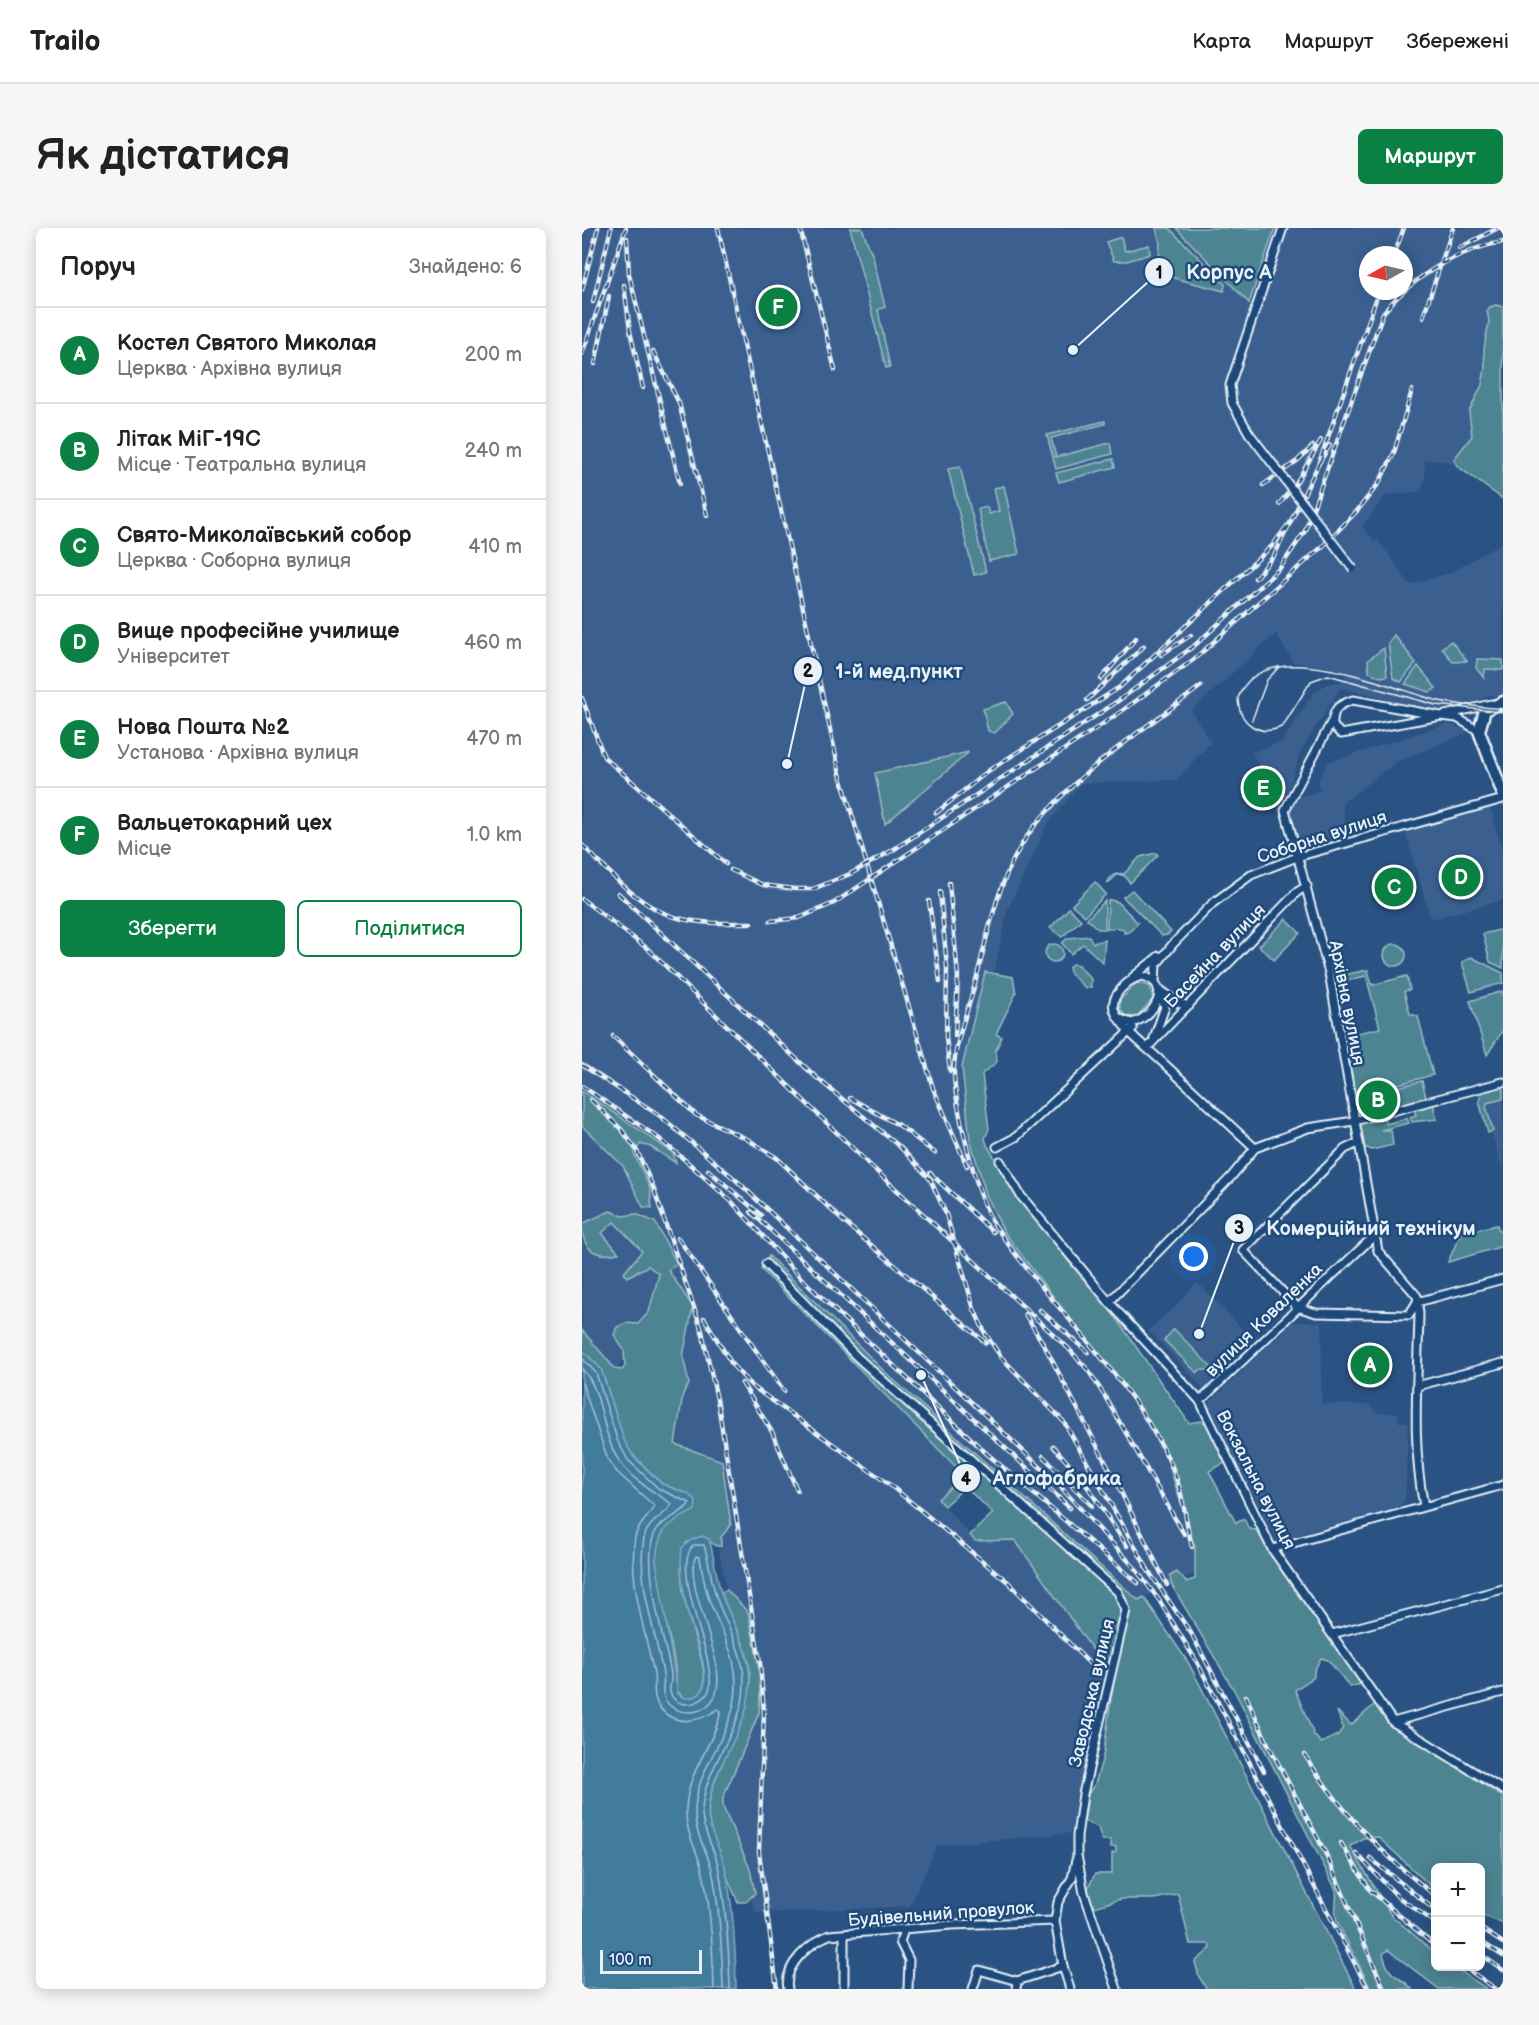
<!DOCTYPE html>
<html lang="uk">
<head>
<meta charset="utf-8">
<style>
	body { margin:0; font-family:"Balsamiq Sans",sans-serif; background:#f6f6f6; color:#222 }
	.controls { position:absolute; right:18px; bottom:18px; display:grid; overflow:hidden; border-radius:9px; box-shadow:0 3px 15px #0003 }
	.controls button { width:54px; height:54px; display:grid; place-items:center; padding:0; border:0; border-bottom:2px solid #e0e0e0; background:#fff; color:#222; font:30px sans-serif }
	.compass { position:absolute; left:777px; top:18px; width:54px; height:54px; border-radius:50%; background:#fff; box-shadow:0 3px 15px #0003; rotate:262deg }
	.scale { position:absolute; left:18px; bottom:15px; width:102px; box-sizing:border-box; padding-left:6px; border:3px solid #e8f1f8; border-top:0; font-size:16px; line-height:21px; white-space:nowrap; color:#e8f1f8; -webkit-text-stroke:4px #1f4a7a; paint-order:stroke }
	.you { position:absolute; left:612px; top:1029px; width:21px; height:21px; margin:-15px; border:4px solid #fff; border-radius:50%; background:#1a73e8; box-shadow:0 0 0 9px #1a73e833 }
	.badge { display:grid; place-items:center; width:39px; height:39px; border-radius:50%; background:#0b8043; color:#fff; font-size:20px; font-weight:700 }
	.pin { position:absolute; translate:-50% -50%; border:3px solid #fff; box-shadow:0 2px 6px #0006 }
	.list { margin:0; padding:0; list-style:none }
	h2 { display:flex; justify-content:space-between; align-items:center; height:78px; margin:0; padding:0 24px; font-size:26px }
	h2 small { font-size:20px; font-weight:400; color:#767676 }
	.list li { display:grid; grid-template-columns:39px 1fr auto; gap:18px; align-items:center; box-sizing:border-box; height:96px; padding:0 24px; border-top:2px solid #e0e0e0 }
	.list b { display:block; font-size:22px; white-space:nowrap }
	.list p { margin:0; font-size:20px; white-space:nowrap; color:#767676 }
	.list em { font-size:20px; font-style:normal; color:#767676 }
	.actions { display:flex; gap:12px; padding:18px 24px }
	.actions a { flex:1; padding:14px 0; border:2px solid #0b8043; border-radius:9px; text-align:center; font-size:21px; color:#0b8043 }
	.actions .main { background:#0b8043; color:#fff }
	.map { position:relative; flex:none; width:921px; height:1761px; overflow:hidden; border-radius:9px }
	header { display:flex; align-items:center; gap:36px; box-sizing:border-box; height:84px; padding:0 30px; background:#fff; border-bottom:2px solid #e0e0e0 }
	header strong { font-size:28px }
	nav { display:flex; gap:33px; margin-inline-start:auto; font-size:21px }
	.intro { display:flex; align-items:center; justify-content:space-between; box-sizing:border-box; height:144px; padding:0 36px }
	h1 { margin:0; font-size:42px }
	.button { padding:15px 27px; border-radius:9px; background:#0b8043; color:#fff; font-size:21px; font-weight:700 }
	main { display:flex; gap:36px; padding:0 36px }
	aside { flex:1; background:#fff; border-radius:9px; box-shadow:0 3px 15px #0003 }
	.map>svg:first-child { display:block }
</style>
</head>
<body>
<header>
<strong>Trailo</strong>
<nav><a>Карта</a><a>Маршрут</a><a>Збережені</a></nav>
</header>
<div class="intro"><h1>Як дістатися</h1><a class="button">Маршрут</a></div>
<main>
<aside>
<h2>Поруч<small>Знайдено: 6</small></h2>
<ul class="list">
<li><span class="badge">A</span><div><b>Костел Святого Миколая</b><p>Церква · Архівна вулиця</p></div><em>200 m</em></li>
<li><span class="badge">B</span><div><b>Літак МіГ-19С</b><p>Місце · Театральна вулиця</p></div><em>240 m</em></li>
<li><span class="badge">C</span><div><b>Свято-Миколаївський собор</b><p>Церква · Соборна вулиця</p></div><em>410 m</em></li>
<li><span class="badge">D</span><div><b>Вище професійне училище</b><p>Університет</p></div><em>460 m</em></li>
<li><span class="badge">E</span><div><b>Нова Пошта №2</b><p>Установа · Архівна вулиця</p></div><em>470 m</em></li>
<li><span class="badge">F</span><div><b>Вальцетокарний цех</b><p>Місце</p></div><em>1.0 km</em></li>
</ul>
<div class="actions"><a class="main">Зберегти</a><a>Поділитися</a></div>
</aside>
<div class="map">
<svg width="921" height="1761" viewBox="0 0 921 1761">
	<rect width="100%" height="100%" fill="#2a5383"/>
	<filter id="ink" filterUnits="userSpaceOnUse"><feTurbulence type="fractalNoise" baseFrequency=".0167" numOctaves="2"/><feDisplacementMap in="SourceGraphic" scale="12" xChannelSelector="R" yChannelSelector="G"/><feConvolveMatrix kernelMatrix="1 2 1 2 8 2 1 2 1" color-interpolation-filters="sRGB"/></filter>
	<g filter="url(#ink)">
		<g fill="#3b6190" fill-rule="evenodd">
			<path d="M0 0H921V250L861 233 842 232 843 249 839 263 804 267 780 299 793 314 796 312 828 357 870 344 921 314V467H906L865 491 787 466 758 460 718 524 707 561 718 569 738 563 736 553 745 535 865 496 889 503 812 535 760 575 766 610 717 625 706 584 695 573 670 524 700 514 732 464 745 456 761 453 765 445 711 434 694 405 609 483 629 514 594 552 499 555 466 595 425 683 392 842 397 892 408 932 574 1155 638 1333 556 1372 303 1144 187 1028 179 1041 383 1247 356 1271 393 1313 433 1312 522 1438 489 1605 355 1617 328 1678 174 1685 136 1572 165 1389 145 1364 134 1308 89 1217V1121L105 1072 33 1141 0 1102ZM786 27H822V63H786Z"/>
			<polygon points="908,579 921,627 921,672 849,691 823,603"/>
			<polygon points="921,866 921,943 900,872"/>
			<polygon points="615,1054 670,1111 622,1161 566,1102 589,1083"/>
			<polygon points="709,1094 740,1094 739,1176 788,1177 795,1185 816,1185 816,1194 826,1194 823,1272 813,1282 695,1312 625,1177 695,1109 696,1111"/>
		</g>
		<g fill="#4e8491" stroke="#9bbac4" stroke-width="1.5">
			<polygon points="268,0 280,0 291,29 303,79 296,82 308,139 304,140"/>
			<polygon points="574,0 587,0 643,56 642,63 576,46 578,15"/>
			<polygon points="594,0 693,0 667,75"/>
			<polygon points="539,9 543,23 567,17 568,26 545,33 532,33 524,14"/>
			<polygon points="914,77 921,79 921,271 875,238 872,231 890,208 887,184 900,157 903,141 902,121 907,93 905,83 908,79"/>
			<polygon points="523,193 523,196 469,210 474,229 528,215 530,226 474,241 465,207"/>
			<polygon points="531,231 533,239 477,254 474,245"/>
			<polygon points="378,239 404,344 392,347 366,241"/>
			<polygon points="422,258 437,326 407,333 396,281 405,279 407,286 417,283 412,260"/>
			<polygon points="812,407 834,435 819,454 811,450 806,415"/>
			<polygon points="869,413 885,433 871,434 860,420"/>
			<polygon points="802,420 805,448 799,449 787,444 786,432"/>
			<polygon points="895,431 921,432 921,442 903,441 902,450 894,440"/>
			<polygon points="836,438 854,460 848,464 823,456"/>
			<polygon points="424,474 431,486 413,505 406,503 401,481"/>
			<polygon points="387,524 303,596 293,545"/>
			<path d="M574 625 576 627 548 655 543 648 536 646 525 656C528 648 533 644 542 646L558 629Z"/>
			<polygon points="513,654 524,666 503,688 490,677"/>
			<polygon points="550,662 589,704 585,707 580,708 541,669"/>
			<polygon points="529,672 536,674 556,695 547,704 542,705 542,701 532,699 531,701 525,701 526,673"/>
			<polygon points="523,673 523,701 516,701 505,691"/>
			<polygon points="487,680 499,692 480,709 468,700"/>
			<polygon points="704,691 718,705 692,732 677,718"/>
			<polygon points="921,701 921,740 908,734 901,706"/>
			<polygon points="507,708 511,715 523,712 521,735 501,716 489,726 480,715 486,710"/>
			<circle cx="472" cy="725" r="9"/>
			<circle cx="813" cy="727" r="11"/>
			<polygon points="889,729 921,745 921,755 889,764 880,734"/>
			<polygon points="490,736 496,737 509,751 509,759 503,760 488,745 487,739"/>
			<polygon points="786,742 790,757 825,748 828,762 822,763 828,786 836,788 851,847 774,867 762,808 798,800 784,748 753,755 752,749"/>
			<path d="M403 744 431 749 434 765 414 806 420 809 414 822 415 834 400 846 407 901 403 910 405 917 430 959 490 1038 525 1077 607 1195 619 1193 625 1196 643 1235 627 1243 654 1295 662 1291 667 1301 674 1302 779 1456 768 1459 746 1432 739 1430 732 1443V1449L713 1462 732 1507 739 1515 756 1507 761 1500 755 1483 769 1497 793 1476 813 1499 921 1569V1695L899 1687 898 1640H854L853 1662 796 1609 781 1610 768 1618 809 1687 853 1725 854 1738 872 1739 905 1761H857L806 1722 801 1726C808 1753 816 1745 830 1761H789L755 1693C751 1681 756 1674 754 1662L652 1462 589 1356 588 1348 595 1344 604 1354 613 1351V1319L585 1231 554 1177 422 1004 404 966 388 911 380 839Z"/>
			<polygon points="555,755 568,758 571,771 554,789 544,788 538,781 538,772"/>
			<polygon points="921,763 921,802 905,827 888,773"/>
			<polygon points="840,853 844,869 785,886 779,868"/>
			<polygon points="921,858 921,871 905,875 904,878 911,903 906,905 897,873 900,864"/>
			<polygon points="0,863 91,925 94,935 69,919 58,916 52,926 68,960 70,980 61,979 41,938 0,898"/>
			<polygon points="851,876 855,891 830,894 828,889 834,887 832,881"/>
			<polygon points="802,889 804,896 825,890 827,895 799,902 809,902 811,917 790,922 782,919 777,896"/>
			<path d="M28 983 41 988 54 986 73 994 95 1036 86 1042 111 1079 101 1128 107 1156 101 1166 93 1216 140 1233 149 1297 139 1309V1318H134L120 1308 104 1315C92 1348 106 1387 116 1420 119 1431 125 1449 121 1461 118 1469 109 1470 102 1470L94 1462C97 1419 65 1353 76 1312 77 1306 101 1274 106 1266L80 1256 45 1221 19 1141 0 1122V1102L33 1141 40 1142 43 1138 42 1122 32 1107 35 1099 44 1095 56 1096 67 1084 77 1046 66 1038 45 1049 42 1045 60 1023 32 994 20 1005 37 1025C13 1030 0 1022 0 996Z"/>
			<polygon points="915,997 917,1003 921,1001 921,1018 866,1034 880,1002 885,1004"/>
			<polygon points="187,1028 303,1144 556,1372 562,1369 607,1436 774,1761 625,1761 617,1749 613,1734 628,1721 627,1716 608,1716 596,1666 572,1671 539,1671 509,1680 506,1660 513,1646 530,1646 530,1625 534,1624 534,1619 529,1619 529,1612 520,1612 516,1599 502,1593 506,1566 513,1556 521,1529 533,1442 522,1438 433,1312 393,1313 388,1307 411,1285 383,1259 362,1278 356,1271 382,1247 179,1041"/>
			<polygon points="592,1101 629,1139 627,1142 618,1142 615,1145 582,1112"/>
			<path d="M145 1362 166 1384 179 1447 177 1485 141 1570V1579L168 1641 173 1665 164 1674H156C149 1659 129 1612 127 1597 120 1546 168 1506 168 1450 168 1418 148 1393 139 1364Z"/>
		</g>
		<path fill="#437b9d" stroke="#85aac1" stroke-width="1.5" d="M0 1122 19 1141 42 1212 51 1228 80 1256 106 1266 114 1272 113 1282C86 1297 76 1299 74 1333L96 1466 102 1470C109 1470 118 1469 121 1461 128 1443 111 1403 106 1385 101 1364 97 1341 100 1320L109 1312 120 1308 127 1311C133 1331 134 1353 142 1373 157 1409 175 1435 165 1477 157 1514 128 1544 126 1583 126 1603 138 1619 143 1639 151 1673 154 1726 154 1761H0Z"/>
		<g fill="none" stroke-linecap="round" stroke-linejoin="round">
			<g stroke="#a6c2d4" stroke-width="1.5">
				<path d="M0 1130 14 1145 36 1214 46 1232 77 1261 108 1275C102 1285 85 1290 76 1300 60 1318 74 1379 79 1402 82 1417 87 1431 89 1446 90 1452 87 1459 88 1464 94 1483 122 1477 127 1462 130 1455 127 1443 126 1435 123 1411 90 1334 112 1317H122C128 1336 129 1356 136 1374 150 1410 168 1433 160 1475 151 1514 120 1545 120 1586 121 1606 134 1622 137 1642 144 1681 147 1722 148 1761"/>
				<path d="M0 1141C22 1164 18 1201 34 1228 46 1250 71 1263 90 1276 84 1288 66 1292 62 1310 54 1352 74 1405 81 1446 83 1454 79 1461 82 1469 90 1487 116 1489 129 1474 155 1446 98 1358 114 1328L118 1330C121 1347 123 1364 130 1379 143 1411 158 1434 153 1470 147 1512 112 1543 113 1586 113 1607 125 1622 130 1642 138 1680 140 1723 141 1761"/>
				<path d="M0 1155 26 1232 35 1244 72 1278C67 1289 56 1296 53 1309 46 1351 63 1404 72 1445 74 1458 69 1468 78 1480 93 1499 118 1494 136 1481L139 1483C131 1520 106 1540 104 1581 103 1605 115 1621 120 1642 129 1674 131 1728 132 1761"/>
			</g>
			<defs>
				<g id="minor">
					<polyline points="667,205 650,175 648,157 701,0"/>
					<path d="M751 491 703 582 747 745 796 1023 835 1068 837 1085C836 1149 829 1215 842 1278"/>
					<path d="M897 503 875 490 859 488 759 506 751 498C750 481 756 477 771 472L859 488 909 476"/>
					<polyline points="551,749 577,728"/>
					<polyline points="573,754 574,737 591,716 631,675 669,647 715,629 921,571"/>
					<polyline points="576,760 596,775 607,778"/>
					<path d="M536 790 549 795C572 791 592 755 560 748 546 751 526 769 533 784 541 802 564 819 578 832 610 861 641 891 673 920"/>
					<polyline points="572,810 583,779 578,767"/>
					<polyline points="565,820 715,664 725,658"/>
					<polyline points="776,915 763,921 661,1022 715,1079 734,1085 827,1087 835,1074 921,1051"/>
					<polyline points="415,919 434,909 551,800"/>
					<polyline points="418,933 439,968 527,1074 618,1173 690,1321 811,1494 921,1562"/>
					<polyline points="184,1036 275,1129 536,1364 544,1382 501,1566 495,1608 495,1627 502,1665 535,1761"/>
					<polyline points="527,1074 649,949 673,920 726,900 772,893 921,854"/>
					<polyline points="835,1158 921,1135"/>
					<polyline points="618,1173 793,1007"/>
					<polyline points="690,1321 921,1257"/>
					<polyline points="750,1406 921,1361"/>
					<polyline points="811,1494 921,1464"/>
					<polyline points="322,1702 318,1714 327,1732 326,1761"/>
					<polyline points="262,1707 262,1761"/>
					<path d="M206 1761C201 1737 228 1715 247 1707L370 1697 473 1693"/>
					<polyline points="391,1761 397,1742 435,1753"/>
					<polyline points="434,1761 435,1753 481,1738"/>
					<polyline points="488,1761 481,1738 473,1693 476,1674 490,1650 494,1632"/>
				</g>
				<polyline id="secondary" points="921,474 903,482 897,503 921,566"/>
			</defs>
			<use href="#minor" stroke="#e8f1f8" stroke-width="11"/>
			<use href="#secondary" stroke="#e8f1f8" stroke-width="15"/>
			<use href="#minor" stroke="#1f4a7a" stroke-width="7"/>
			<use href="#secondary" stroke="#1f4a7a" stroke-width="10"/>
			<g stroke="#e8f1f8" stroke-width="1.5">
				<path d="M921 481C899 479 874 477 853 472 806 459 680 403 656 470 657 496 678 510 701 498L729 453 746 447 854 477 921 484"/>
				<polyline points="670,492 685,452 697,439"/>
			</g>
			<defs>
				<g id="rail">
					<polyline points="136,0 258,546 351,860 385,938"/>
					<polyline points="218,0 253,142"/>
					<polyline points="45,10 47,46 98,256"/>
					<polyline points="877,20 916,0"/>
					<polyline points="812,27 822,0"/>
					<polyline points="42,57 48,103 61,160"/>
					<polyline points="0,62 16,0"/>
					<polyline points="11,74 29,0"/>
					<polyline points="841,89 871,0"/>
					<polyline points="71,123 97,175 125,287"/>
					<polyline points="0,126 44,0"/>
					<polyline points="13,136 27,68"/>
					<polyline points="748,217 737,235 797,63"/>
					<polyline points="681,257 715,233 731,218"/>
					<polyline points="697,276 713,257 739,212"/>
					<polyline points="673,350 692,328 737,235"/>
					<polyline points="579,427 609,407"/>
					<polyline points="519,451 554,410"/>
					<polyline points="0,470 22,529 144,636"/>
					<polyline points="505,472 562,418"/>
					<polyline points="354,585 406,543 538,459 690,318 705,298"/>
					<path d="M0 617C29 645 58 682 100 691 122 696 146 695 169 695"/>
					<path d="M149 642 181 657 213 661H231L268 646 311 622 536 473 612 418 698 340 723 303 801 85C829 50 876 21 921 14"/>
					<polyline points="367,655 376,748 373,808"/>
					<polyline points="358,664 365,739 364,810 368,843"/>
					<polyline points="36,665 235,850 318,919 348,951 364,986 392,1081 403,1105 419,1129 482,1194 568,1345"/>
					<polyline points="0,671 66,721 290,939 486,1120 506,1142 522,1167 602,1306"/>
					<polyline points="347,673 358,754"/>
					<polyline points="188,693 217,690 252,675 537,485 611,432 741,318 775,283 797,255 812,225 830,162"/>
					<polyline points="31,808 114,887 165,911 195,930 262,994 404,1115"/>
					<polyline points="0,837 77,887 154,952 474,1254 552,1339 577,1372 616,1436 786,1761"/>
					<polyline points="0,858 75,909 103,932 149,973 220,1051 403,1224 556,1355"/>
					<polyline points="268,870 318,898 353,925"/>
					<polyline points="9,872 40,902 55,923 71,959 120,1103 136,1176 178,1435 182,1484 177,1624 195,1761"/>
					<polyline points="126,942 179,987"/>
					<polyline points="348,945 411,1004"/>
					<polyline points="169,984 488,1280"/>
					<polyline points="96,1010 202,1163"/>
					<polyline points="458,1082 506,1124"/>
					<polyline points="443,1086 462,1117 534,1254 585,1357"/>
					<polyline points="122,1090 151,1138 170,1158 308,1257 426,1354 510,1438"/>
					<polyline points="160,1155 190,1204 215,1262"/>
					<polyline points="471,1218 501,1252 545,1318"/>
					<polyline points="461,1228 510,1278"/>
					<path d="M610 1319C603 1290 600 1256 586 1230 543 1141 466 1077 412 996 395 971 370 867 372 838 374 813 384 787 391 763 406 708 415 647 451 600 496 543 561 502 619 458"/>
					<polyline points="563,1338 609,1405 682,1543"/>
					<polyline points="664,1468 686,1516 743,1624 802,1761"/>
					<path d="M723 1527C756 1581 803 1630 854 1668"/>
					<polyline points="759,1615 788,1662 854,1719"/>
					<polyline points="774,1625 816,1669 854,1695"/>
					<polyline points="788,1630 854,1683"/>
					<polyline points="898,1700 921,1715"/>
					<polyline points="898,1713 921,1728"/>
					<polyline points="898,1726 921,1742"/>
					<polyline points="881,1738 914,1761"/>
				</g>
			</defs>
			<use href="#rail" stroke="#e8f1f8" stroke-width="4.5"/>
			<use href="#rail" stroke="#1f4a7a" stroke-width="2" stroke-dasharray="7" stroke-linecap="butt"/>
			<defs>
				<polyline id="minor-bridge" points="667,205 771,341"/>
			</defs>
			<use href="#minor-bridge" stroke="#e8f1f8" stroke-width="11" stroke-linecap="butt"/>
			<use href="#minor-bridge" stroke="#1f4a7a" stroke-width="7"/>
		</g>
	</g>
	<g text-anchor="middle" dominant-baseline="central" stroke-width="5" stroke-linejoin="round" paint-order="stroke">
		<g font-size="18" fill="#e8f1f8" stroke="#1f4a7a">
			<text transform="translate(740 609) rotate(-18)">Соборна вулиця</text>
			<text transform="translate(633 728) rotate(-46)">Басейна вулиця</text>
			<text transform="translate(765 775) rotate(79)">Архівна вулиця</text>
			<text transform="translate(682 1092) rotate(-44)">вулиця Коваленка</text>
			<text transform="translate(674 1252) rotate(63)">Вокзальна вулиця</text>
			<text transform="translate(510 1465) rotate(-77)">Заводська вулиця</text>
			<text transform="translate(359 1686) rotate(-4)">Будівельний провулок</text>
		</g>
	</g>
	<path fill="none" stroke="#e8f1f8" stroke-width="2" d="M491 122L577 44M205 536L226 443M617 1106L657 1000M339 1147L384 1250"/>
	<g fill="#e8f1f8" stroke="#1f4a7a" stroke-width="2">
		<circle cx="491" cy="122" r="6"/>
		<circle cx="205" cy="536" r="6"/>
		<circle cx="617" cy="1106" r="6"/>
		<circle cx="339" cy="1147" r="6"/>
		<circle cx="577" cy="44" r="15"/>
		<circle cx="226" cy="443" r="15"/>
		<circle cx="657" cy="1000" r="15"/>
		<circle cx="384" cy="1250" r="15"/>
	</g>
	<g font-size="18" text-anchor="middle" font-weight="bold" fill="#111">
		<text x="577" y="51">1</text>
		<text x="226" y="449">2</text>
		<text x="657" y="1006">3</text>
		<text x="384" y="1257">4</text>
	</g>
	<g font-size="20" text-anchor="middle" font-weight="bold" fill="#e8f1f8" stroke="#1f4a7a" stroke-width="5" stroke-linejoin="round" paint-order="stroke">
		<text x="647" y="51">Корпус А</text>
		<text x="317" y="450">1-й мед.пункт</text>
		<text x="789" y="1007">Комерційний технікум</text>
		<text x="475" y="1257">Аглофабрика</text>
	</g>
</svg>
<div class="controls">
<button>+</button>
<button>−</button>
</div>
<svg class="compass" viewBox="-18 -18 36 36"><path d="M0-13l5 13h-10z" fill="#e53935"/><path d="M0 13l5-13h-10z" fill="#767676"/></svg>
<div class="scale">100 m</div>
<div class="you"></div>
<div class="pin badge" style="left:788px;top:1137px">A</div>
<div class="pin badge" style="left:796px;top:872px">B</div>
<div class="pin badge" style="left:812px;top:659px">C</div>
<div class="pin badge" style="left:879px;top:649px">D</div>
<div class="pin badge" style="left:681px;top:560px">E</div>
<div class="pin badge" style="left:196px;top:79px">F</div>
</div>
</main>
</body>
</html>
